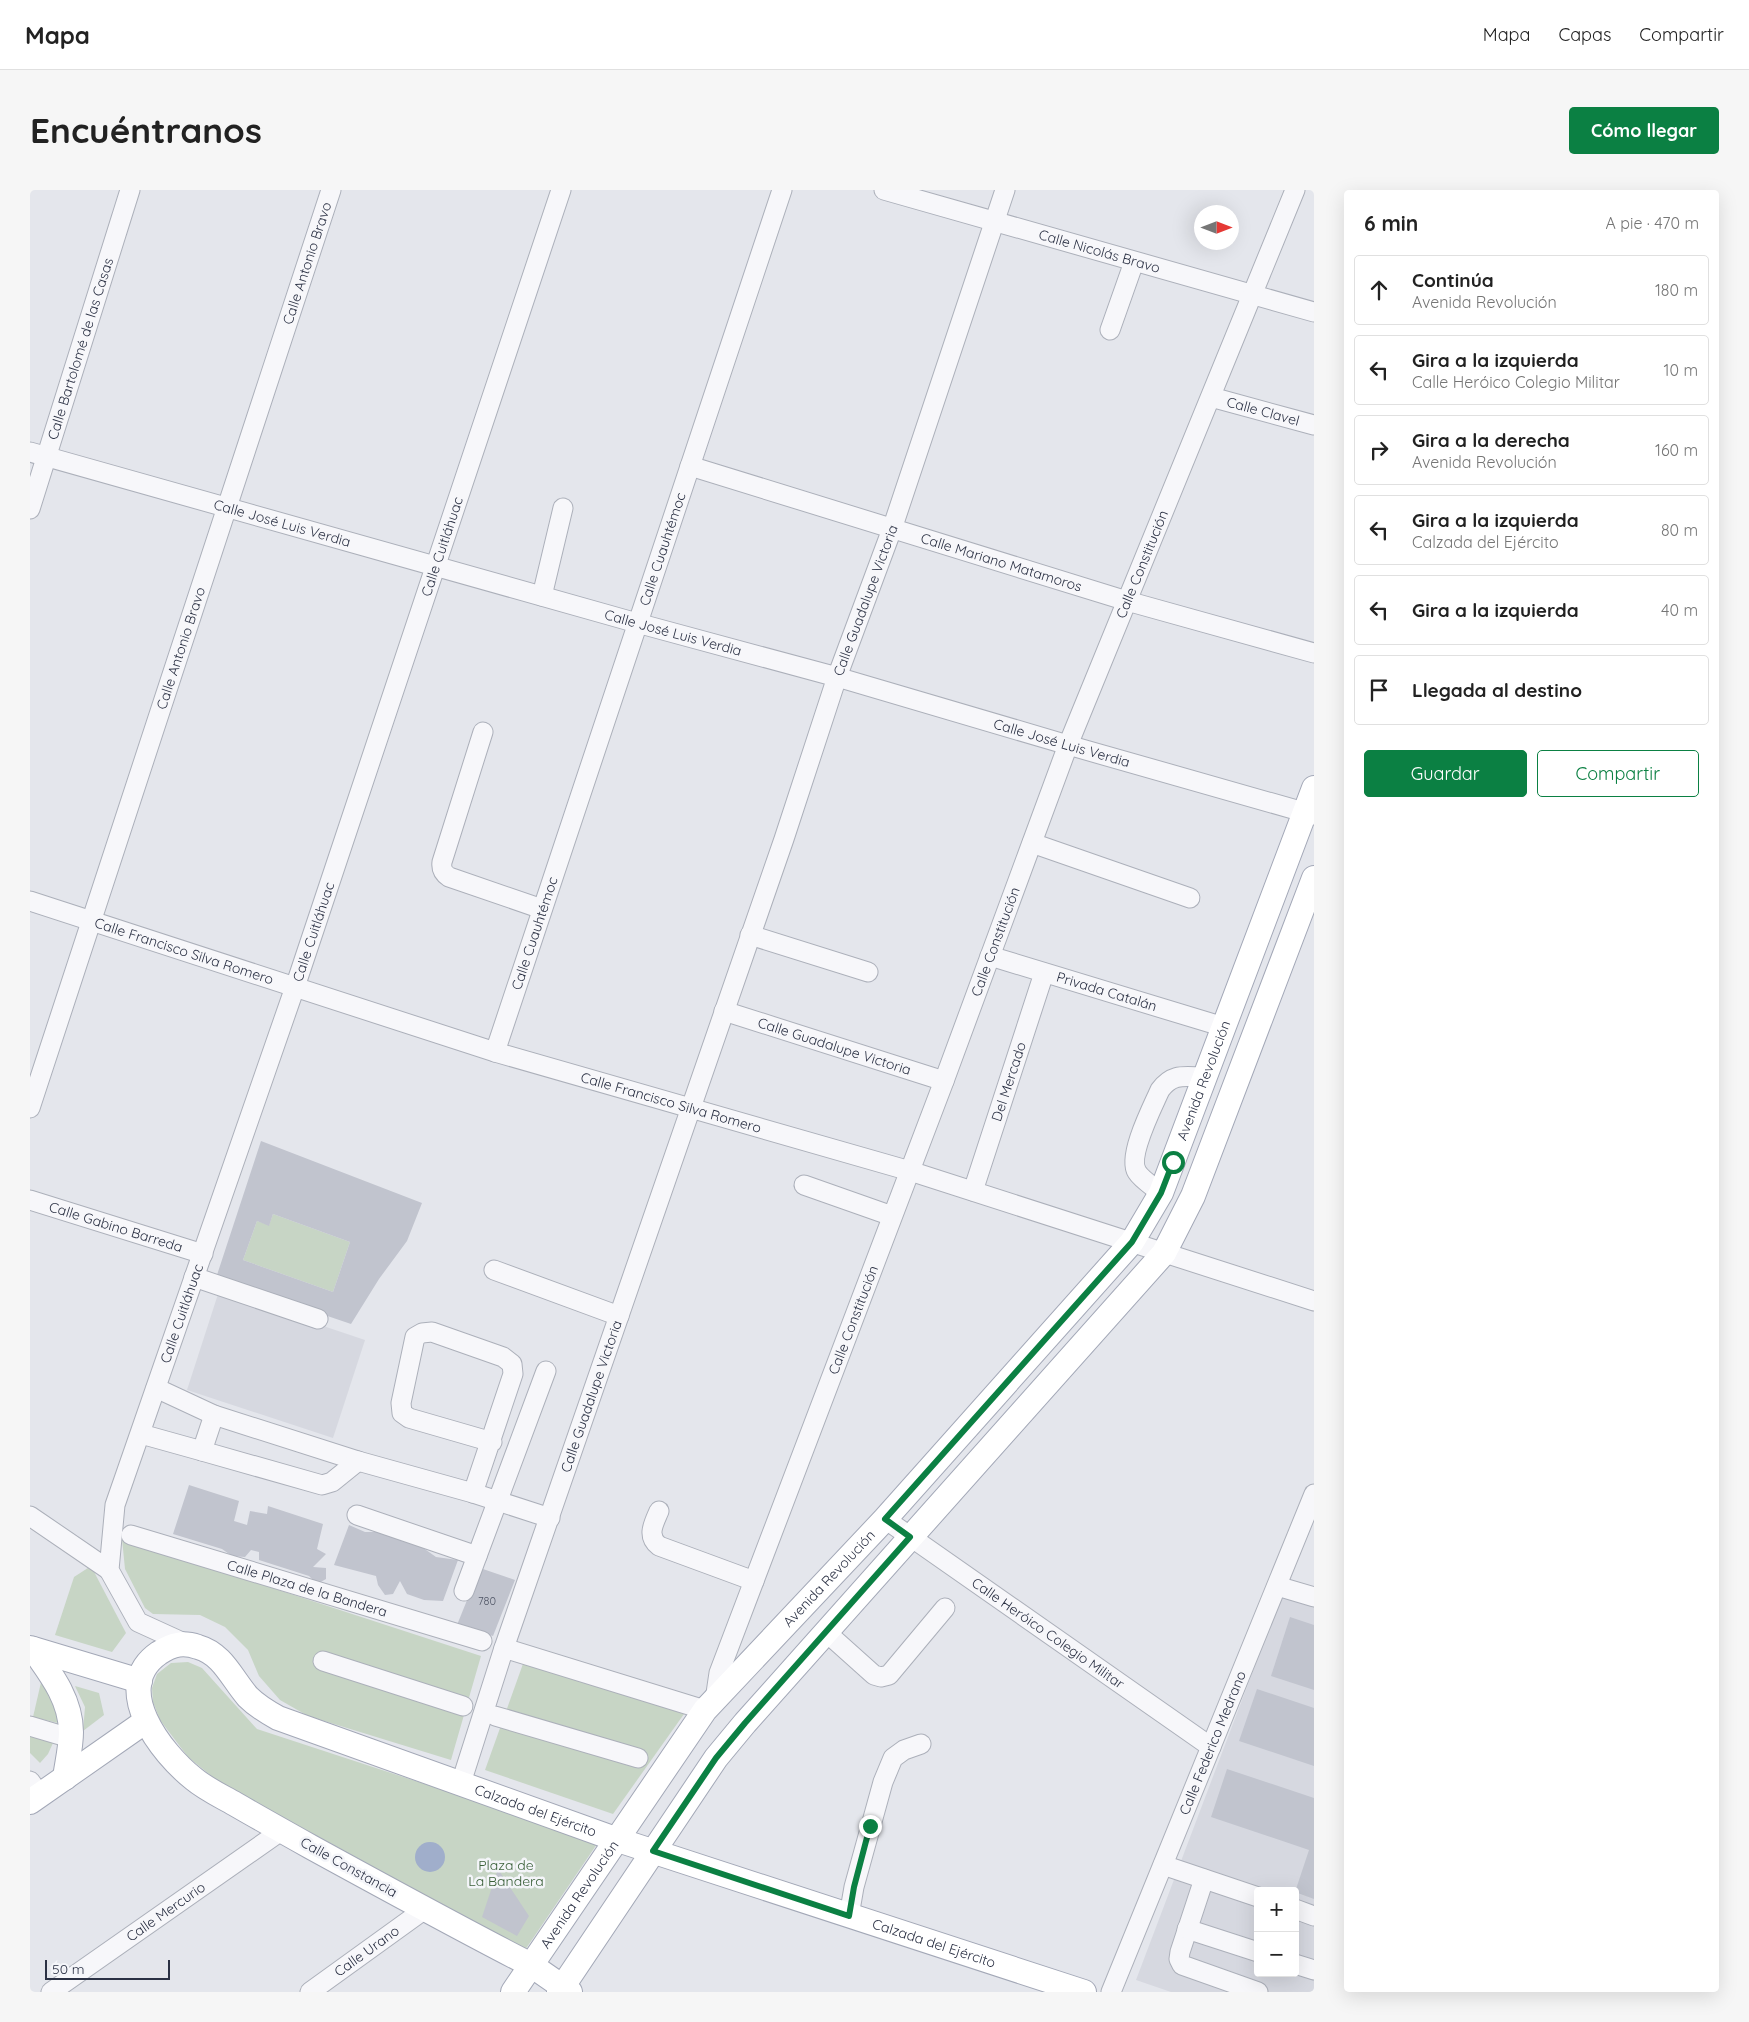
<!DOCTYPE html>
<html lang="es">
<head>
<meta charset="utf-8">
<style>
	body { margin:0; font-family:Quicksand,sans-serif; background:#f6f6f6; color:#222 }
	.controls { position:absolute; right:15px; bottom:15px; display:grid; overflow:hidden; border-radius:5px; box-shadow:0 5px 20px #0002 }
	.controls button { width:45px; height:45px; display:grid; place-items:center; padding:0; border:0; border-bottom:1px solid #e0e0e0; background:#fff; color:#222; font:25px sans-serif }
	.compass { position:absolute; left:1164px; top:15px; width:45px; height:45px; border-radius:50%; background:#fff; box-shadow:0 5px 20px #0002; rotate:90deg }
	.scale { position:absolute; left:15px; bottom:12px; width:125px; box-sizing:border-box; padding-left:5px; border:2px solid #2b3144; border-top:0; font-size:14px; line-height:18px; white-space:nowrap; color:#2b3144; -webkit-text-stroke:4px #f4f5f9; paint-order:stroke }
	.stop { position:absolute; width:15px; height:15px; margin:-11px; border:4px solid #0b8043; border-radius:50%; background:#fff }
	.stop.end { background:#0b8043; border-color:#fff; box-shadow:0 1px 5px #0008 }
	.list { margin:0; padding:0; list-style:none }
	h2 { display:flex; justify-content:space-between; align-items:center; height:65px; margin:0; padding:0 20px; font-size:21px }
	h2 small { font-size:16px; font-weight:400; color:#767676 }
	.list li { display:grid; grid-template-columns:32px 1fr auto; gap:15px; align-items:center; box-sizing:border-box; height:70px; margin:0 10px 10px; padding:0 10px; border:1px solid #e0e0e0; border-radius:5px }
	.list b { display:block; font-size:19px; white-space:nowrap }
	.list p { margin:0; font-size:16px; white-space:nowrap; color:#767676 }
	.list em { font-size:16px; font-style:normal; color:#767676 }
	.actions { display:flex; gap:10px; padding:15px 20px }
	.actions a { flex:1; padding:11px 0; border:1px solid #0b8043; border-radius:5px; text-align:center; font-size:18px; color:#0b8043 }
	.actions .main { background:#0b8043; color:#fff }
	.icon { flex:none; width:28px; height:28px; fill:none; stroke:currentColor; stroke-width:2; stroke-linecap:round; stroke-linejoin:round }
	.map { position:relative; flex:none; width:1284px; height:1802px; overflow:hidden; border-radius:5px }
	header { display:flex; align-items:center; gap:30px; box-sizing:border-box; height:70px; padding:0 25px; background:#fff; border-bottom:1px solid #e0e0e0 }
	header strong { font-size:24px }
	nav { display:flex; gap:28px; margin-inline-start:auto; font-size:18px }
	.intro { display:flex; align-items:center; justify-content:space-between; box-sizing:border-box; height:120px; padding:0 30px }
	h1 { margin:0; font-size:35px }
	.button { padding:12px 22px; border-radius:5px; background:#0b8043; color:#fff; font-size:18px; font-weight:700 }
	main { display:flex; gap:30px; padding:0 30px }
	aside { flex:1; background:#fff; border-radius:5px; box-shadow:0 5px 20px #0002 }
	.map>svg:first-child { display:block }
</style>
</head>
<body>
<header>
<strong>Mapa</strong>
<nav><a>Mapa</a><a>Capas</a><a>Compartir</a></nav>
</header>
<div class="intro"><h1>Encuéntranos</h1><a class="button">Cómo llegar</a></div>
<main>
<div class="map">
<svg width="1284" height="1802" viewBox="0 0 1284 1802">
	<rect width="100%" height="100%" fill="#e4e6ec"/>
	<g fill="#d6d8e0" fill-rule="evenodd">
		<polygon points="189,1101 335,1150 303,1248 157,1200"/>
		<path d="M1251 1407 1284 1417V1802H1141L1106 1790ZM1228 1701H1265V1783H1228Z"/>
	</g>
	<g fill="#c7d5c5">
		<polygon points="243,1024 320,1052 303,1102 213,1070 227,1031 239,1035"/>
		<polygon points="92,1349 451,1466 421,1570 278,1526 250,1510 229,1486 218,1460 195,1437 170,1425 123,1424 115,1418 95,1379"/>
		<polygon points="61,1376 96,1443 82,1462 25,1445 44,1387"/>
		<polygon points="494,1471 654,1524 583,1624 455,1580"/>
		<polygon points="158,1472 172,1478 227,1539 471,1619 567,1654 495,1760 190,1593 158,1567 130,1530 123,1512 122,1498 127,1484 141,1473"/>
		<polygon points="12,1488 29,1522 28,1533 3,1527"/>
		<polygon points="45,1496 69,1503 74,1525 53,1541 55,1517"/>
		<polygon points="0,1546 23,1553 18,1564 10,1573 0,1563"/>
	</g>
	<circle fill="#a0aecb" cx="400" cy="1667" r="15"/>
	<g fill="#c1c4ce" fill-rule="evenodd">
		<path d="M231 951 392 1013 377 1051 349 1089 321 1134 186 1088ZM243 1024 320 1052 303 1102 213 1070 227 1031 239 1036Z"/>
		<polygon points="159,1295 209,1311 204,1331 217,1335 220,1321 237,1324 238,1316 293,1334 287,1359 296,1364 283,1377 296,1378 296,1389 287,1394 279,1386 229,1370 229,1362 221,1360 215,1367 202,1366 192,1359 143,1344"/>
		<polygon points="319,1335 335,1342 350,1342 389,1355 406,1367 428,1370 413,1411 394,1410 377,1404 370,1391 363,1404 355,1405 348,1395 346,1386 304,1375"/>
		<polygon points="450,1378 485,1390 463,1446 427,1435"/>
		<polygon points="1260,1427 1284,1435 1284,1500 1241,1486"/>
		<polygon points="1227,1499 1284,1518 1284,1576 1209,1551"/>
		<polygon points="1197,1579 1284,1608 1284,1709 1265,1702 1279,1660 1181,1627"/>
		<polygon points="468,1679 499,1726 487,1746 452,1727"/>
	</g>
	<g fill="none" stroke-linecap="round" stroke-linejoin="round">
		<defs>
			<g id="minor">
				<path id="s1" d="M854 0 1284 122"/>
				<polyline points="1080,140 1104,72"/>
				<path id="s2" d="M1181 207 1284 235"/>
				<path id="s3" d="M0 262 607 433 807 487 1038 555 1284 625"/>
				<path id="s4" d="M660 276 1097 411 1284 463"/>
				<path id="s5" d="M0 319 100 0"/>
				<polyline points="512,406 533,318"/>
				<path d="M453 542 412 672C411 679 413 683 419 687L512 719"/>
				<polyline points="1002,653 1160,708"/>
				<path id="s6" d="M0 711 465 862 880 981 1284 1111"/>
				<polyline points="720,745 838,782"/>
				<path id="s7" d="M960 766 1194 837"/>
				<path id="s8" d="M694 821 914 891"/>
				<path id="s9" d="M465 862 752 0"/>
				<path id="s10" d="M0 918 301 0"/>
				<polyline points="774,995 862,1026"/>
				<path id="s11" d="M943 1001 1014 783"/>
				<path d="M1131 1003C1124 997 1112 990 1107 982 1097 966 1123 916 1130 900 1143 882 1156 887 1175 887"/>
				<path id="s12" d="M0 1010 173 1064"/>
				<polyline points="464,1080 589,1126"/>
				<polyline points="164,1087 288,1129"/>
				<polyline points="126,1198 184,1225 328,1271 443,1303 520,1328"/>
				<polyline points="184,1225 172,1261 292,1295 302,1292 328,1271"/>
				<polyline points="111,1244 172,1261"/>
				<polyline points="443,1303 483,1184 482,1174 473,1167 402,1142 392,1143 385,1147 371,1213 372,1223 379,1228 462,1252"/>
				<path d="M629 1321C624 1333 616 1346 629 1356L724 1391"/>
				<polyline points="327,1325 447,1366"/>
				<polyline points="0,1326 79,1380"/>
				<path id="s13" d="M855 1329 1181 1557"/>
				<path id="s14" d="M101 1345 452 1451"/>
				<polyline points="1247,1396 1284,1407"/>
				<polyline points="434,1401 516,1181"/>
				<polyline points="796,1442 844,1485 851,1487 859,1485 915,1418"/>
				<path id="s15" d="M154 1453 108 1432 79 1380 85 1315 265 797 531 0"/>
				<polyline points="474,1458 675,1520"/>
				<polyline points="293,1471 433,1516"/>
				<path id="s16" d="M685 1510 689 1483 914 891 1038 555 1265 0"/>
				<polyline points="465,1526 608,1568"/>
				<polyline points="0,1536 40,1548"/>
				<polyline points="0,1591 10,1605"/>
				<path id="s17" d="M431 1593 474 1458 754 649 807 487 862 339 975 0"/>
				<polyline points="1133,1675 1228,1707"/>
				<polyline points="1174,1689 1150,1762 1149,1769 1152,1775 1228,1802"/>
				<polyline points="1265,1719 1284,1726"/>
				<polyline points="819,1726 824,1697 853,1592 863,1568 874,1560 891,1554"/>
				<polyline points="1157,1739 1228,1762"/>
				<polyline points="1265,1774 1284,1780"/>
				<path id="s18" d="M21 1802 251 1641"/>
				<path id="s19" d="M280 1802 395 1719"/>
				<path id="s20" d="M1081 1802 1284 1304"/>
			</g>
			<g id="major">
				<polyline points="0,1458 110,1491"/>
				<path d="M3 1459C21 1484 41 1510 41 1542 41 1557 37 1573 35 1588"/>
				<polyline points="0,1612 116,1531"/>
				<path id="s21" d="M483 1802 675 1520 855 1329 1102 1052 1131 1003 1284 598"/>
				<polyline points="529,1802 686,1568 715,1533 1134,1063 1163,1006 1284,688"/>
				<path id="s22" d="M540 1802 501 1775C427 1737 354 1697 281 1657 256 1643 231 1629 205 1614 191 1606 176 1599 164 1589 132 1564 79 1497 129 1463 143 1454 153 1452 168 1457 193 1464 202 1489 218 1507 227 1516 237 1522 248 1528L588 1650 1054 1802"/>
			</g>
		</defs>
		<use href="#minor" stroke="#acb0ba" stroke-width="21"/>
		<use href="#major" stroke="#a3a8b7" stroke-width="26"/>
		<use href="#minor" stroke="#f7f7fa" stroke-width="19"/>
		<use href="#major" stroke="#fff" stroke-width="24"/>
	</g>
	<g fill="none" stroke-linecap="round" stroke-linejoin="round">
		<polyline stroke="#0b8043" stroke-width="6" points="840,1636 824,1697 819,1726 623,1661 686,1568 715,1533 880,1347 855,1329 1102,1052 1131,1003 1143,972"/>
	</g>
	<g text-anchor="middle" dominant-baseline="central" stroke-width="5" stroke-linejoin="round" paint-order="stroke">
		<g font-size="11" fill="#505666">
			<text x="457" y="1411">780</text>
		</g>
		<g font-size="14" fill="#2b3144" stroke="#f4f5f9">
			<text stroke="none"><textPath href="#s1" startOffset="224">Calle Nicolás Bravo</textPath></text>
			<text stroke="none"><textPath href="#s10" startOffset="889">Calle Antonio Bravo</textPath></text>
			<text stroke="none"><textPath href="#s5" startOffset="168">Calle Bartolomé de las Casas</textPath></text>
			<text stroke="none"><textPath href="#s2" startOffset="54">Calle Clavel</textPath></text>
			<text stroke="none"><textPath href="#s3" startOffset="262">Calle José Luis Verdia</textPath></text>
			<text stroke="none"><textPath href="#s15" startOffset="1188">Calle Cuitláhuac</textPath></text>
			<text stroke="none"><textPath href="#s9" startOffset="530">Calle Cuauhtémoc</textPath></text>
			<text stroke="none"><textPath href="#s4" startOffset="326">Calle Mariano Matamoros</textPath></text>
			<text stroke="none"><textPath href="#s16" startOffset="1214">Calle Constitución</textPath></text>
			<text stroke="none"><textPath href="#s17" startOffset="1250">Calle Guadalupe Victoria</textPath></text>
			<text stroke="none"><textPath href="#s3" startOffset="668">Calle José Luis Verdia</textPath></text>
			<text stroke="none"><textPath href="#s10" startOffset="484">Calle Antonio Bravo</textPath></text>
			<text stroke="none"><textPath href="#s3" startOffset="1072">Calle José Luis Verdia</textPath></text>
			<text stroke="none"><textPath href="#s15" startOffset="782">Calle Cuitláhuac</textPath></text>
			<text stroke="none"><textPath href="#s9" startOffset="125">Calle Cuauhtémoc</textPath></text>
			<text stroke="none"><textPath href="#s16" startOffset="809">Calle Constitución</textPath></text>
			<text stroke="none"><textPath href="#s6" startOffset="162">Calle Francisco Silva Romero</textPath></text>
			<text stroke="none"><textPath href="#s7" startOffset="122">Privada Catalán</textPath></text>
			<text stroke="none"><textPath href="#s8" startOffset="116">Calle Guadalupe Victoria</textPath></text>
			<text stroke="none"><textPath href="#s21" startOffset="1152">Avenida Revolución</textPath></text>
			<text stroke="none"><textPath href="#s11" startOffset="115">Del Mercado</textPath></text>
			<text stroke="none"><textPath href="#s6" startOffset="672">Calle Francisco Silva Romero</textPath></text>
			<text stroke="none"><textPath href="#s12" startOffset="90">Calle Gabino Barreda</textPath></text>
			<text stroke="none"><textPath href="#s15" startOffset="378">Calle Cuitláhuac</textPath></text>
			<text stroke="none"><textPath href="#s16" startOffset="405">Calle Constitución</textPath></text>
			<text stroke="none"><textPath href="#s17" startOffset="408">Calle Guadalupe Victoria</textPath></text>
			<text stroke="none"><textPath href="#s21" startOffset="522">Avenida Revolución</textPath></text>
			<text stroke="none"><textPath href="#s14" startOffset="184">Calle Plaza de la Bandera</textPath></text>
			<text stroke="none"><textPath href="#s13" startOffset="199">Calle Heróico Colegio Militar</textPath></text>
			<text stroke="none"><textPath href="#s20" startOffset="269">Calle Federico Medrano</textPath></text>
			<text stroke="none"><textPath href="#s22" startOffset="1008">Calzada del Ejército</textPath></text>
			<text transform="translate(319 1677) rotate(29)">Calle Constancia</text>
			<text stroke="none"><textPath href="#s21" startOffset="118">Avenida Revolución</textPath></text>
			<text stroke="none"><textPath href="#s18" startOffset="140">Calle Mercurio</textPath></text>
			<text stroke="none"><textPath href="#s22" startOffset="1428">Calzada del Ejército</textPath></text>
			<text stroke="none"><textPath href="#s19" startOffset="70">Calle Urano</textPath></text>
		</g>
		<g font-size="14" fill="#3a6039" stroke="#f4f5f9">
			<text x="476" y="1675">Plaza de<tspan x="476" dy="16">La Bandera</tspan></text>
		</g>
	</g>
</svg>
<div class="controls">
<button>+</button>
<button>−</button>
</div>
<svg class="compass" viewBox="-18 -18 36 36"><path d="M0-13l5 13h-10z" fill="#e53935"/><path d="M0 13l5-13h-10z" fill="#767676"/></svg>
<div class="scale">50 m</div>
<div class="stop" style="left:1143px;top:972px"></div>
<div class="stop end" style="left:840px;top:1636px"></div>
</div>
<aside>
<h2>6 min<small>A pie · 470 m</small></h2>
<ul class="list">
<li><svg class="icon" aria-label="ahead" viewBox="0 0 24 24"><path d="M12 20V5M6 11l6-6 6 6"/></svg><div><b>Continúa</b><p>Avenida Revolución</p></div><em>180 m</em></li>
<li><svg class="icon" aria-label="left" viewBox="0 0 24 24"><path d="M17 20v-9H6M10 6l-5 5 5 5"/></svg><div><b>Gira a la izquierda</b><p>Calle Heróico Colegio Militar</p></div><em>10 m</em></li>
<li><svg class="icon" aria-label="right" viewBox="0 0 24 24"><path d="M7 20v-9h11M14 6l5 5-5 5"/></svg><div><b>Gira a la derecha</b><p>Avenida Revolución</p></div><em>160 m</em></li>
<li><svg class="icon" aria-label="left" viewBox="0 0 24 24"><path d="M17 20v-9H6M10 6l-5 5 5 5"/></svg><div><b>Gira a la izquierda</b><p>Calzada del Ejército</p></div><em>80 m</em></li>
<li><svg class="icon" aria-label="left" viewBox="0 0 24 24"><path d="M17 20v-9H6M10 6l-5 5 5 5"/></svg><div><b>Gira a la izquierda</b></div><em>40 m</em></li>
<li><svg class="icon" aria-label="arrive" viewBox="0 0 24 24"><path d="M6 21V4h12l-3 4 3 4H6"/></svg><div><b>Llegada al destino</b></div></li>
</ul>
<div class="actions"><a class="main">Guardar</a><a>Compartir</a></div>
</aside>
</main>
</body>
</html>
